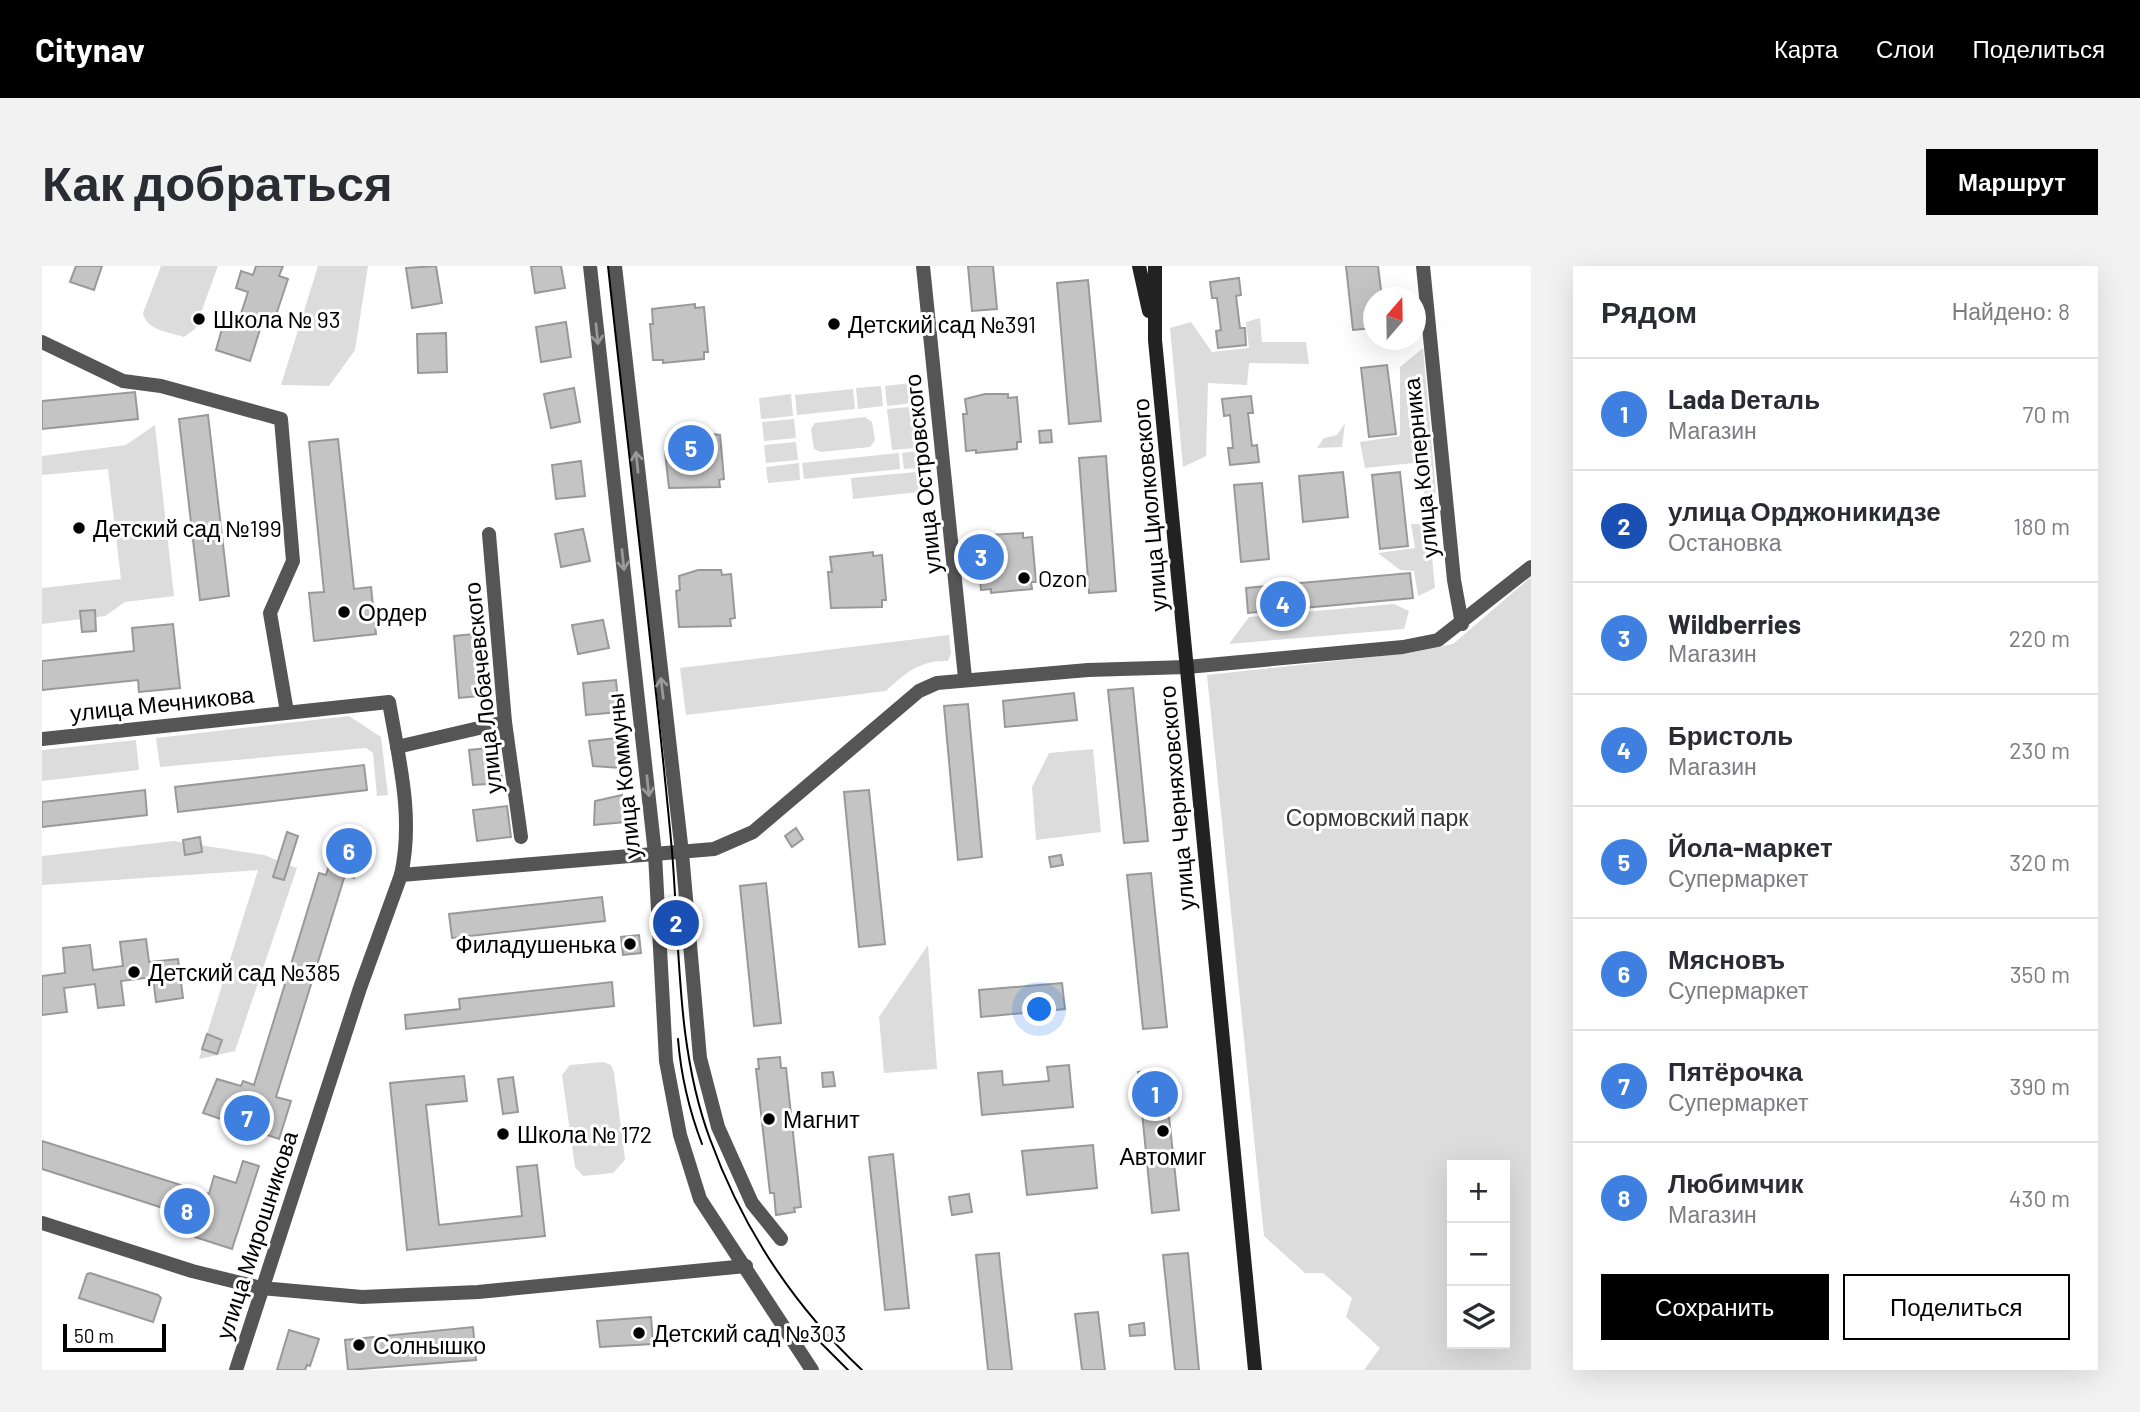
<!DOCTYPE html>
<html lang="ru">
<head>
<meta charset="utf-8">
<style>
	body { margin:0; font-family:Barlow,sans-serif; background:#f2f2f3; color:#2b2b33 }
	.controls { position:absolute; right:21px; bottom:21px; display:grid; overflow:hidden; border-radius:0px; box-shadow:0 7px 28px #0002 }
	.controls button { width:63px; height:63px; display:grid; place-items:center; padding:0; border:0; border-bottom:2px solid #e1e1e2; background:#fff; color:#2b2b33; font:35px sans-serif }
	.compass { position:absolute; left:1321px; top:21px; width:63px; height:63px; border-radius:50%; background:#fff; box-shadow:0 7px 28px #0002; rotate:20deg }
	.scale { position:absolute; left:21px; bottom:18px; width:103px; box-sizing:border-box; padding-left:7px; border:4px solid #000; border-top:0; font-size:19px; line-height:24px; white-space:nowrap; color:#000; -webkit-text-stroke:5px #fff; paint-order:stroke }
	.you { position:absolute; left:998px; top:744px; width:24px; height:24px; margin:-18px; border:5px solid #fff; border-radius:50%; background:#1a73e8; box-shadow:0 0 0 10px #1a73e833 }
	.badge { display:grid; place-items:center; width:46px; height:46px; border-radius:50%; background:#000; color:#fff; font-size:23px; font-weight:700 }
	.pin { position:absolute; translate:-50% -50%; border:4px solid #fff; box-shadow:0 2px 7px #0006 }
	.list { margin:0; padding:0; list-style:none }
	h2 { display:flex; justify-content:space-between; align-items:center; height:91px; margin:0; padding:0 28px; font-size:30px }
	h2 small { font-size:23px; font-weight:400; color:#7c7c81 }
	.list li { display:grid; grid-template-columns:46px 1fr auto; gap:21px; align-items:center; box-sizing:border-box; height:112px; padding:0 28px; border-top:2px solid #e1e1e2 }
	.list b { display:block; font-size:26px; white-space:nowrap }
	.list p { margin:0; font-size:23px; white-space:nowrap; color:#7c7c81 }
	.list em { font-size:23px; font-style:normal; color:#7c7c81 }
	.actions { display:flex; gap:14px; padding:21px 28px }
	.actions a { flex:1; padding:16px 0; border:2px solid #000; border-radius:0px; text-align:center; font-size:24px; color:#000 }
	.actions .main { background:#000; color:#fff }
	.icon { flex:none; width:38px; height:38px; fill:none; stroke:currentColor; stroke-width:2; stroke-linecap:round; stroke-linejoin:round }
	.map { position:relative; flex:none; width:1489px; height:1104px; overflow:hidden; border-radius:0px }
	header { display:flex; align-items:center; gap:42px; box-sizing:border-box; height:98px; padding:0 35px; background:#000; color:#fff }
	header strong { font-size:33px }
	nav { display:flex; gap:38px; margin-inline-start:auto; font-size:24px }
	.intro { display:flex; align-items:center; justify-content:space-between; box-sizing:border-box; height:168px; padding:0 42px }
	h1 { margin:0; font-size:49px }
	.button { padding:18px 32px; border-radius:0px; background:#000; color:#fff; font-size:24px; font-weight:700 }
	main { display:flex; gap:42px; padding:0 42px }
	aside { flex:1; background:#fff; border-radius:0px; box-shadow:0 7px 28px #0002 }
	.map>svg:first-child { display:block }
</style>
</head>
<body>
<header>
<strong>Citynav</strong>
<nav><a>Карта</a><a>Слои</a><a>Поделиться</a></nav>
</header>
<div class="intro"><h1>Как добраться</h1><a class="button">Маршрут</a></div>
<main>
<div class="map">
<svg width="1489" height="1104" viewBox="0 0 1489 1104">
	<rect width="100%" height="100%" fill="#fff"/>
	<g fill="#dcdcdc" fill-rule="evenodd">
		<path d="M119 0H176L153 63 142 71C127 66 104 64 101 47Z"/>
		<polygon points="276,0 326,0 313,84 287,120 239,119"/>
		<polygon points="1218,52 1220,76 1264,76 1267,98 1207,97 1205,119 1166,117 1164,190 1141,201 1128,62 1149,56 1170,86 1207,82 1204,56"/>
		<polygon points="1381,82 1394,227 1384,232 1372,197 1323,202 1318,176 1358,170 1358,101"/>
		<polygon points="878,116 880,136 845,140 843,120"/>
		<polygon points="839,120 841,140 816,143 814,122"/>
		<polygon points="811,123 813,143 755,149 753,129"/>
		<polygon points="749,128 751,150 719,153 717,132"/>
		<polygon points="879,140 884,181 850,184 845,143"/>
		<polygon points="823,151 830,156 833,174 828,181 779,186 772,183 769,163 773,157"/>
		<polygon points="752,153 754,172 722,175 720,156"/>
		<polygon points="1303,157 1300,181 1275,182 1282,172 1295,169"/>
		<polygon points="113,159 132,330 83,336 63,350 0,358 0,322 79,313 66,203 0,209 0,190 84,179"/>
		<polygon points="754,176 756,194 724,197 722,179"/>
		<polygon points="883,184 885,201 862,203 860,187"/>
		<polygon points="857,187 858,203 762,213 760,197"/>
		<polygon points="757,197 758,214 726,217 724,201"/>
		<polygon points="885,205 887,225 811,233 809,212"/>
		<polygon points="1369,258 1387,258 1393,322 1376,330 1372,305 1358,304 1336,287 1373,282"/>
		<path d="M1489 311V1104H1322L1338 1082 1304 1051 1310 1032 1281 1007H1263L1222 970 1165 409 1367 387 1411 378ZM1410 899H1463V1078H1410Z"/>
		<polygon points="1352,338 1367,345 1362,363 1187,378 1207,351"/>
		<path d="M907 369 909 387 906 395C878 394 863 407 844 425L644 449 638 402Z"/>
		<polygon points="307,450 339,471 346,529 335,530 331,487 324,482 118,501 114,472"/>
		<polygon points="94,474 97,504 0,515 0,484"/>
		<polygon points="1051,483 1059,566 994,574 990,521 1007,487"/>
		<polygon points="132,575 222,589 255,602 193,785 157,793 216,604 0,619 0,590"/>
		<polygon points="886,679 895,803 842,807 837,751"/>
		<polygon points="561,796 569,799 572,806 583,894 571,907 541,910 533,901 520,809 528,799"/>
	</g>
	<g fill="#c4c4c4" stroke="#999" stroke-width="2">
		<polygon points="34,0 60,0 52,24 28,16"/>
		<polygon points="214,0 241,0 237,10 246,13 231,58 221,54 208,95 174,84 181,59 194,63 206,26 194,22 199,5 211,9"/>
		<polygon points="394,0 400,37 370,42 364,2"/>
		<polygon points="489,0 519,0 523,22 493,27"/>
		<polygon points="926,0 951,0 955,43 930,45"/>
		<polygon points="1304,0 1336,0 1340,32 1332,32 1332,62 1311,64"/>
		<polygon points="1197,12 1199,29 1194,30 1198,62 1203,62 1204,79 1176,82 1174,65 1179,64 1175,32 1170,32 1168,16"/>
		<polygon points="1046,14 1059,155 1027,158 1015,17"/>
		<polygon points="653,38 653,42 662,41 666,86 662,86 662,93 621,97 621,94 611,94 608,58 611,58 610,43"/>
		<polygon points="524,56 529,91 499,96 494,61"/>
		<polygon points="404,67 405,106 376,107 375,68"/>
		<polygon points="1345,99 1354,168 1327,171 1319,102"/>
		<polygon points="532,122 538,156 509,162 502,128"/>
		<polygon points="93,126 96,153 0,163 0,135"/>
		<polygon points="943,128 966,128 966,132 975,131 979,176 975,176 975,183 934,187 934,184 924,185 921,148 925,148 923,133"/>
		<polygon points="1209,130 1211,147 1206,147 1210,180 1215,179 1217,196 1188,199 1186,182 1191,182 1188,149 1182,150 1180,133"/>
		<polygon points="166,149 187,330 158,334 137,153"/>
		<polygon points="1009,164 1010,176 998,177 997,165"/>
		<polygon points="645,165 678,169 682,213 677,214 678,221 627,222 623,186 627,185 626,171"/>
		<polygon points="296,173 312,323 329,321 334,368 272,375 267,327 282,326 267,176"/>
		<polygon points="1064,190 1074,325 1047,327 1037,192"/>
		<polygon points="539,195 543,230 514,233 510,199"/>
		<polygon points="1301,206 1306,251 1261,256 1257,210"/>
		<polygon points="1358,206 1366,280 1338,283 1330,209"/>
		<polygon points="1220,217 1227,293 1199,296 1192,219"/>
		<polygon points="541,263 548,295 519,301 513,268"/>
		<polygon points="981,267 981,272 990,271 994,316 989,316 990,323 949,327 949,323 939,324 936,288 939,287 938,273 947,272 947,269"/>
		<polygon points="831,286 831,290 840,289 844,334 840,334 840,341 789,342 786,306 790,306 788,291"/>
		<polygon points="656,304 679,304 680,309 689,308 693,352 688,353 689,360 637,361 634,325 638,324 637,310"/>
		<polygon points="1368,307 1371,332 1206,347 1204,322"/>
		<polygon points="53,344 54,365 40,366 38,345"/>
		<polygon points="561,354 567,382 536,388 530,359"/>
		<polygon points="131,358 138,422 97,426 96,414 0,424 0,395 92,385 90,362"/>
		<polygon points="442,367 447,429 417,432 412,370"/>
		<polygon points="574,414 577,446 544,449 541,417"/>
		<polygon points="1091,422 1106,575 1082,577 1066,424"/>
		<polygon points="1032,427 1035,454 963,461 961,435"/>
		<polygon points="926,438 940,591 916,594 902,440"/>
		<polygon points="575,472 578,502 551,500 547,475"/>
		<polygon points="457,481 460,517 431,519 427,484"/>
		<polygon points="322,499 325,524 136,546 133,521"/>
		<polygon points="103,524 105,549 0,561 0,536"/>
		<polygon points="827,524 843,678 817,681 802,526"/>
		<polygon points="580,529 583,556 552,559 553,535"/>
		<polygon points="465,540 469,571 435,575 431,544"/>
		<polygon points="754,562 761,573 750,581 743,570"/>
		<polygon points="245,566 256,570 242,614 231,611"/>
		<polygon points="297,568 323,576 312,612 303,609 234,831 249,835 237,873 161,847 175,813 199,820 201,815 212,819 277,607 284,609"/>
		<polygon points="158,571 160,586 143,589 141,574"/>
		<polygon points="1019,589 1021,599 1009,601 1007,591"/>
		<polygon points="1109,607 1125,761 1101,763 1085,609"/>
		<polygon points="724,617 739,757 712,760 698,620"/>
		<polygon points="560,631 563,655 410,672 407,648"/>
		<polygon points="597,669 599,687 581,689 579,671"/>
		<polygon points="104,673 107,696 136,693 141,732 114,736 111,711 79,715 82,739 56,742 53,718 22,722 25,746 0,749 0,710 23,707 21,682 48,679 51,704 81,700 78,676"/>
		<polygon points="570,716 572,740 364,763 363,749 418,743 417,733"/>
		<polygon points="1020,717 1023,743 939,751 937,724"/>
		<polygon points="165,768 180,774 175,788 160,783"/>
		<polygon points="738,791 739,802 744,802 759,941 752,942 753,946 734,949 732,927 728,927 714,803 717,803 716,793"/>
		<polygon points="1027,799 1031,841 940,849 936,807 960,805 961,819 1007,815 1005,801"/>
		<polygon points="1122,804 1137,944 1110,947 1096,806"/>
		<polygon points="791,806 793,820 781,821 780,807"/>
		<polygon points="422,810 425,835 384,839 397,959 480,950 475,901 495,899 503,970 365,984 348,817"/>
		<polygon points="471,811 476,846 461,848 456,813"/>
		<polygon points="0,875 167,928 172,910 194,917 201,895 217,900 190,983 153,971 158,954 0,903"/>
		<polygon points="1051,879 1055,922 985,929 980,885"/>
		<polygon points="851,888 867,1042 843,1044 827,891"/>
		<polygon points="927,928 930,946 910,949 907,931"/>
		<polygon points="957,987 959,1007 970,1104 946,1104 934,989"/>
		<polygon points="1146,987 1157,1104 1133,1104 1121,989"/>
		<polygon points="48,1007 116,1029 119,1032 111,1056 37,1032 45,1008"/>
		<polygon points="1056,1046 1063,1104 1040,1104 1033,1048"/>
		<polygon points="609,1051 611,1078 558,1081 555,1055"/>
		<polygon points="1102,1057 1103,1069 1088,1070 1087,1059"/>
		<polygon points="431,1061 434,1094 306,1104 303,1074"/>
		<polygon points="247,1064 277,1073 268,1100 265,1099 263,1104 235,1104"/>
	</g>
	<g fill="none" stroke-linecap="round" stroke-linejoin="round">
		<g stroke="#555" stroke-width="14">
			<polyline points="548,0 613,588 624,795 638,869 658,933 770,1104"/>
			<polyline points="573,0 640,587 658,792 676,861 710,937 739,973"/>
			<polyline points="881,0 923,412"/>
			<polyline points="1381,0 1412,314 1420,358"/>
			<polyline points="0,76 81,115 119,120 239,153 251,295 228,347 245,446"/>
			<polyline points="447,268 463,456 479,571"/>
			<path d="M0 473 347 436C357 494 372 551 359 609"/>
			<polyline points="355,481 463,456"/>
			<polyline points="0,957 150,1005 219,1022 320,1031 436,1026 704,1000"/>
		</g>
		<polyline stroke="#555" stroke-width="14" points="194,1104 318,722 359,609 672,583 711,566 877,425 895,417 1046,404 1145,401 1361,381 1396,374 1489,301"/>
		<g stroke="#222" stroke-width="14">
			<polyline points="1097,0 1107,45"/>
			<polyline points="1113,0 1113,74 1213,1104"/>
		</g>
		<g stroke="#000" stroke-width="2">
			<path d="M566 0C587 195 612 390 630 585 638 679 634 782 668 873 700 961 752 1040 820 1104"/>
			<path d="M636 773C639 810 647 844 660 878"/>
			<polyline points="778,1076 806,1104"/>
		</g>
	</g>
	<defs><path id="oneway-shaft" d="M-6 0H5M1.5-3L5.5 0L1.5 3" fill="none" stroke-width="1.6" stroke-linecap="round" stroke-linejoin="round" transform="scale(1.75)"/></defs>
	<g stroke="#999">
		<use href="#oneway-shaft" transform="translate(555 68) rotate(84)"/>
		<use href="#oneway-shaft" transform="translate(595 196) rotate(-96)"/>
		<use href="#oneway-shaft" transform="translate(581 294) rotate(84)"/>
		<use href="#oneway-shaft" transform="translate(620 422) rotate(-97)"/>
		<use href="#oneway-shaft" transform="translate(606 520) rotate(84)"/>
	</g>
	<g fill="#000" stroke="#fff" stroke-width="2.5">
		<circle cx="157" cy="53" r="7"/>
		<circle cx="792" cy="58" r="7"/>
		<circle cx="37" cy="262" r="7"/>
		<circle cx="982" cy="312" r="7"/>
		<circle cx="302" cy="346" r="7"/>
		<circle cx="588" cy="678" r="7"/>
		<circle cx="92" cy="706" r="7"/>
		<circle cx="727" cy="853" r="7"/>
		<circle cx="1121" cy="865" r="7"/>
		<circle cx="461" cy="868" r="7"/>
		<circle cx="597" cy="1067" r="7"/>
		<circle cx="317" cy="1079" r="7"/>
	</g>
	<g text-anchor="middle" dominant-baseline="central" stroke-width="6" stroke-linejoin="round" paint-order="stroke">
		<g font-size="23" fill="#000" stroke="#fff" text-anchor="start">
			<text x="171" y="53">Школа № 93</text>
			<text x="806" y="58">Детский сад №391</text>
			<text x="51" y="262">Детский сад №199</text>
			<text x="996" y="312">Ozon</text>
			<text x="316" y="346">Ордер</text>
			<text x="574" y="678" text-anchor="end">Филадушенька</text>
			<text x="106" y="706">Детский сад №385</text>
			<text x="741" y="853">Магнит</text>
			<text x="475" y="868">Школа № 172</text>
			<text x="1121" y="890" text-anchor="middle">Автомиг</text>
			<text x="611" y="1067">Детский сад №303</text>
			<text x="331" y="1079">Солнышко</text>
		</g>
		<g font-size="23" fill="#000" stroke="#fff">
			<text transform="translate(1378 202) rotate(-96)">улица Коперника</text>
			<text transform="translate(880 208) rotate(-96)">улица Островского</text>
			<text transform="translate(1107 239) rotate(-95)">улица Циолковского</text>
			<text transform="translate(440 422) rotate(-96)">улица Лобачевского</text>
			<text transform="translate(120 437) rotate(-6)">улица Мечникова</text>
			<text transform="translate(581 510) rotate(-96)">улица Коммуны</text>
			<text transform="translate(1134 532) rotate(-95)">улица Черняховского</text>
			<text transform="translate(214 969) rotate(-72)">улица Мирошникова</text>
		</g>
		<g font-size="23" fill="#333" stroke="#fff">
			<text x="1335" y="551">Сормовский парк</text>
		</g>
	</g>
</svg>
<div class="controls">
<button>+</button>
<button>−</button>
<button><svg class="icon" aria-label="layers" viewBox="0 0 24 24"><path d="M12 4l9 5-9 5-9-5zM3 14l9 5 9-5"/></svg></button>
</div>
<svg class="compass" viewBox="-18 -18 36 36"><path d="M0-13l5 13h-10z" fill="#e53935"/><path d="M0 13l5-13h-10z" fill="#7c7c81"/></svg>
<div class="scale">50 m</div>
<div class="you"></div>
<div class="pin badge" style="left:1113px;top:828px;background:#3f7fe0">1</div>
<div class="pin badge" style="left:634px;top:657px;background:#1a4fb4">2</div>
<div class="pin badge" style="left:939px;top:291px;background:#3f7fe0">3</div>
<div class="pin badge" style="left:1241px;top:338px;background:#3f7fe0">4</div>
<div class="pin badge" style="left:649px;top:182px;background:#3f7fe0">5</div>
<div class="pin badge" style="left:307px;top:585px;background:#3f7fe0">6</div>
<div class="pin badge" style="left:205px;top:852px;background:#3f7fe0">7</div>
<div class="pin badge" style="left:145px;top:945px;background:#3f7fe0">8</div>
</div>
<aside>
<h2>Рядом<small>Найдено: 8</small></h2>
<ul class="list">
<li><span class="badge" style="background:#3f7fe0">1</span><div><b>Lada Dеталь</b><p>Магазин</p></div><em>70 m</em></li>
<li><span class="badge" style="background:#1a4fb4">2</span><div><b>улица Орджоникидзе</b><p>Остановка</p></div><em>180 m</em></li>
<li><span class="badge" style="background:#3f7fe0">3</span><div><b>Wildberries</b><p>Магазин</p></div><em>220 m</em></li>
<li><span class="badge" style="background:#3f7fe0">4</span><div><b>Бристоль</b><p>Магазин</p></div><em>230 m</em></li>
<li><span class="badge" style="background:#3f7fe0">5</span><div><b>Йола-маркет</b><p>Супермаркет</p></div><em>320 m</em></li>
<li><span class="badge" style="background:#3f7fe0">6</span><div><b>Мясновъ</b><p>Супермаркет</p></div><em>350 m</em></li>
<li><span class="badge" style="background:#3f7fe0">7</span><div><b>Пятёрочка</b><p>Супермаркет</p></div><em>390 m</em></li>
<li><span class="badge" style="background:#3f7fe0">8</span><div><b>Любимчик</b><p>Магазин</p></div><em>430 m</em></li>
</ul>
<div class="actions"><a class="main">Сохранить</a><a>Поделиться</a></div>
</aside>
</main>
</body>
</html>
